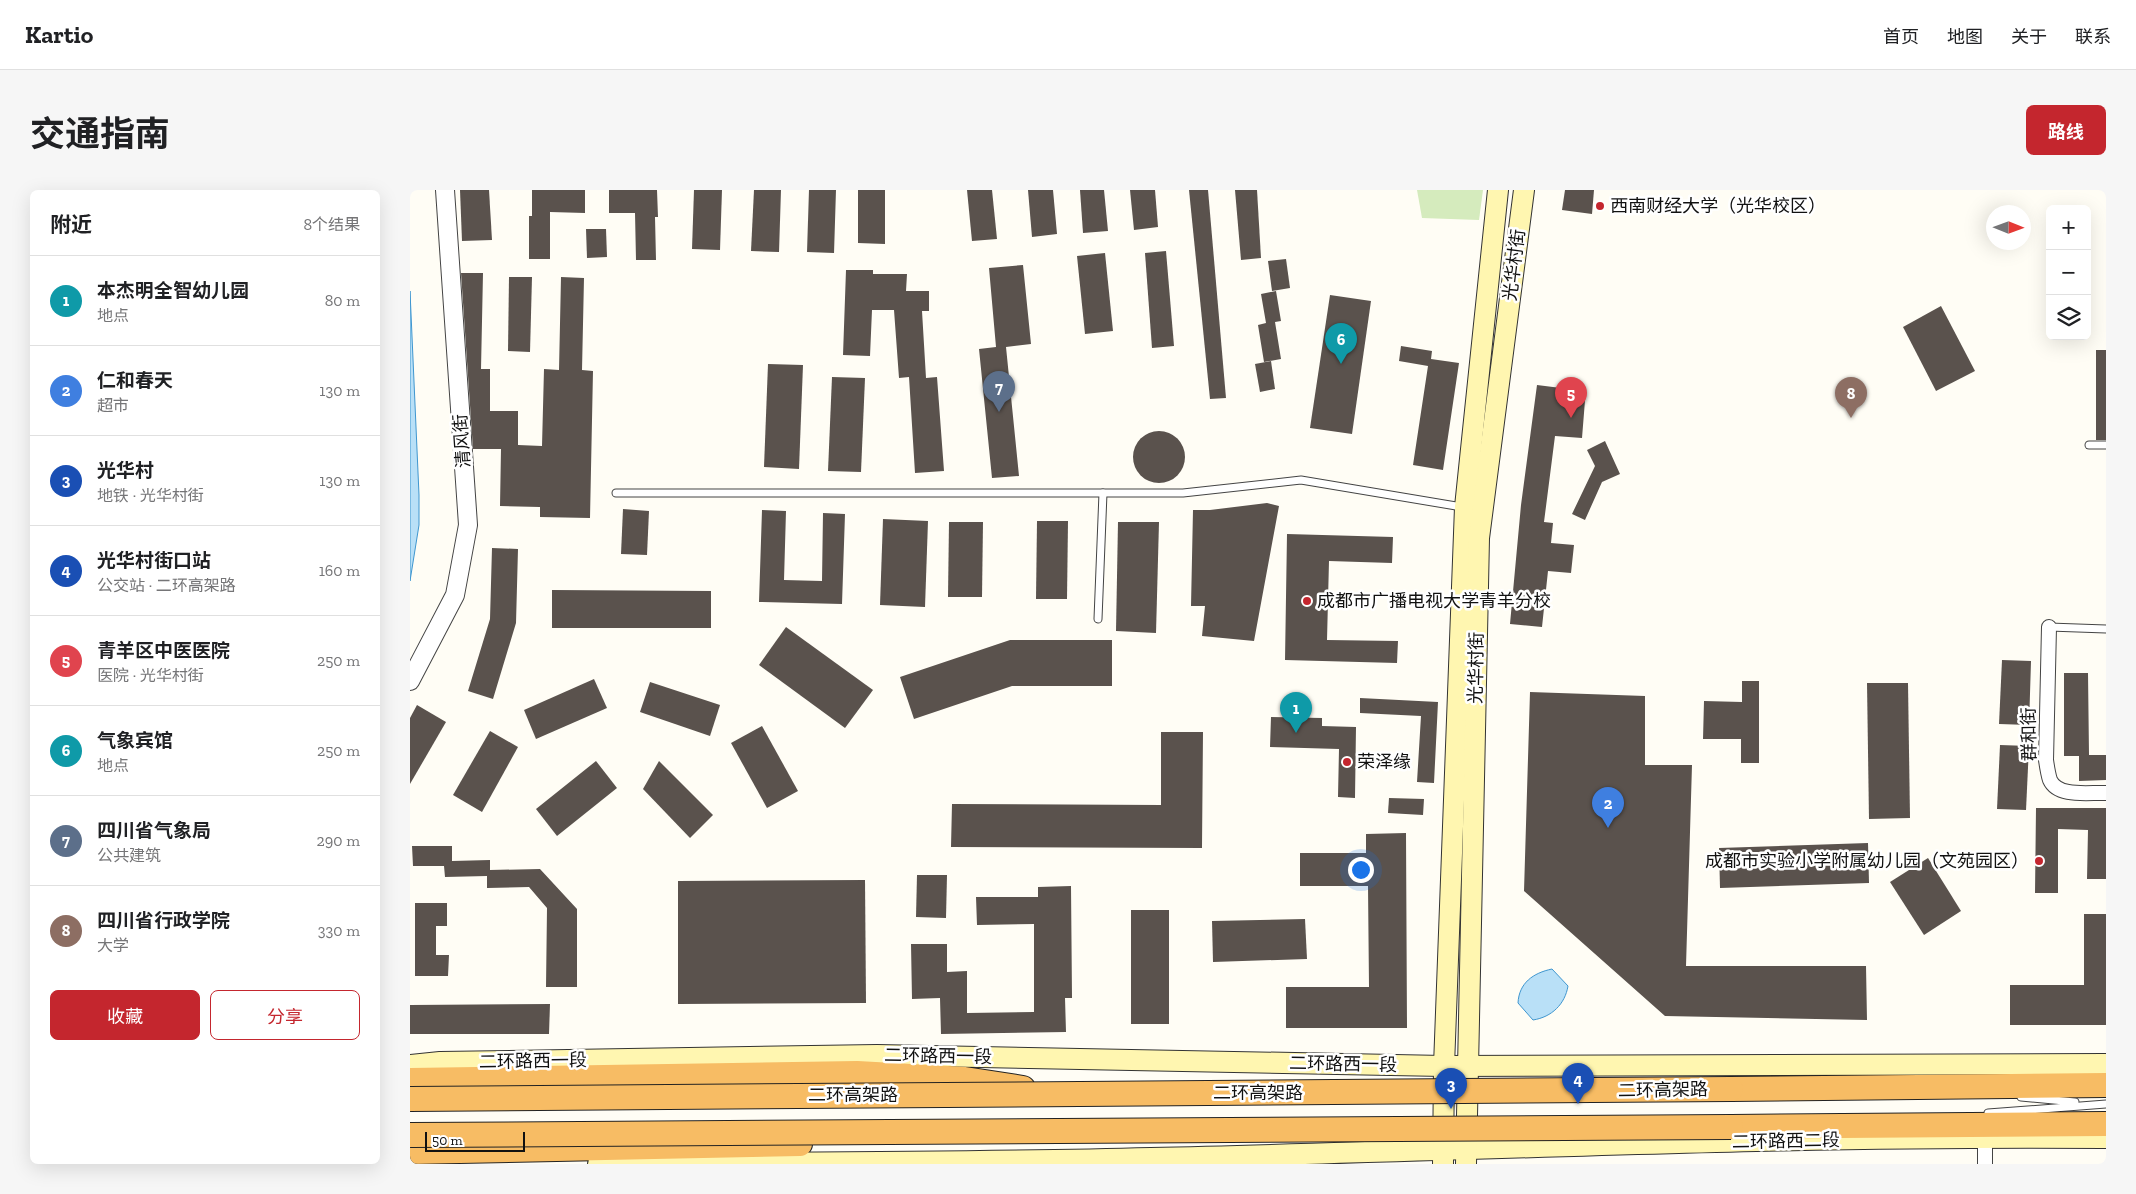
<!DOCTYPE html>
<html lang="zh">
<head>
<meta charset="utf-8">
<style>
	body { margin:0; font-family:"Zilla Slab","Noto Sans SC",serif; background:#f6f6f6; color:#202124 }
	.controls { position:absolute; right:15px; top:15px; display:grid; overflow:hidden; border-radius:8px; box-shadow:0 5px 20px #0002 }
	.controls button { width:45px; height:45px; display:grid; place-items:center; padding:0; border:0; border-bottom:1px solid #e0e0e0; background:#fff; color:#202124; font:25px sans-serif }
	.compass { position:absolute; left:1576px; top:15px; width:45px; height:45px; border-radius:50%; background:#fff; box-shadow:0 5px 20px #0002; rotate:91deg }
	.scale { position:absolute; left:15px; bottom:12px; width:100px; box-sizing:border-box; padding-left:5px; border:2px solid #111; border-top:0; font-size:14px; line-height:18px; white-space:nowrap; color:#111; -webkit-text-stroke:4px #fff; paint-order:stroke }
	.you { position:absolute; left:950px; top:679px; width:18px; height:18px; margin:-12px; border:4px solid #fff; border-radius:50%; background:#1a73e8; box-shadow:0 0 0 8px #1a73e833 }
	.badge { display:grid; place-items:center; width:32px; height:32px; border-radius:50%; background:#c4262e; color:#fff; font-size:16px; font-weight:700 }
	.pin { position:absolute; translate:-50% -41px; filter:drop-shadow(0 1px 2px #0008) }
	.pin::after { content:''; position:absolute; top:26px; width:18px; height:15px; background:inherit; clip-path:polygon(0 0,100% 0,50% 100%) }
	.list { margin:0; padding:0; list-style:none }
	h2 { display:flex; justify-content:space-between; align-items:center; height:65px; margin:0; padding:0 20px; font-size:21px }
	h2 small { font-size:16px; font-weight:400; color:#757577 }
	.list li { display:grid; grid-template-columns:32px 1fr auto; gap:15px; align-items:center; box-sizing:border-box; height:90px; padding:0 20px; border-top:1px solid #e0e0e0 }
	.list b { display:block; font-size:19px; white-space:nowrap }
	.list p { margin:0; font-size:16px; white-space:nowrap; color:#757577 }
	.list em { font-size:16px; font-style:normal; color:#757577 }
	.actions { display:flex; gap:10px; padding:15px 20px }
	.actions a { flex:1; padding:11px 0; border:1px solid #c4262e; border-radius:8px; text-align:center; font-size:18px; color:#c4262e }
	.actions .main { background:#c4262e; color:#fff }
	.icon { flex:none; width:28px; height:28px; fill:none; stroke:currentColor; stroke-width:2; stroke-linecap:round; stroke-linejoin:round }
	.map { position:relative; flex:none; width:1696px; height:974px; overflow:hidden; border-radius:8px }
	header { display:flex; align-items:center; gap:30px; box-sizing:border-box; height:70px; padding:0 25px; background:#fff; border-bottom:1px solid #e0e0e0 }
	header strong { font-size:24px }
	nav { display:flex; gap:28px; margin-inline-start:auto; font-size:18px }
	.intro { display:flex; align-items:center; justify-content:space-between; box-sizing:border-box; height:120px; padding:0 30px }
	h1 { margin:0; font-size:35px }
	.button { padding:12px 22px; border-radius:8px; background:#c4262e; color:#fff; font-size:18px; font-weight:700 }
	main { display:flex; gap:30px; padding:0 30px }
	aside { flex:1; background:#fff; border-radius:8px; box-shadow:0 5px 20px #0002 }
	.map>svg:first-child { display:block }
</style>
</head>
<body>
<header>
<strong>Kartio</strong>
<nav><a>首页</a><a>地图</a><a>关于</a><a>联系</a></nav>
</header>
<div class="intro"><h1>交通指南</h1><a class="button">路线</a></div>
<main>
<aside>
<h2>附近<small>8个结果</small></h2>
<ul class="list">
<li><span class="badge" style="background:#0f9aa8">1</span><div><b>本杰明全智幼儿园</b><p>地点</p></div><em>80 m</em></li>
<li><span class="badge" style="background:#3f7fe0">2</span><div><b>仁和春天</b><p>超市</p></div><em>130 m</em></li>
<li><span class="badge" style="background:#1a4fb4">3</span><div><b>光华村</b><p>地铁 · 光华村街</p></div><em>130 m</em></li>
<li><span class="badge" style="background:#1a4fb4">4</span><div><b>光华村街口站</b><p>公交站 · 二环高架路</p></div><em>160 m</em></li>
<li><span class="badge" style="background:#e0444e">5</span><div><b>青羊区中医医院</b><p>医院 · 光华村街</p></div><em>250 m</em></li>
<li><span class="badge" style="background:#0f9aa8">6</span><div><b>气象宾馆</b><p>地点</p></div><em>250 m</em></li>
<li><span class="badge" style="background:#5c6f8a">7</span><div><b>四川省气象局</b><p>公共建筑</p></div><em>290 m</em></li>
<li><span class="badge" style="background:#8d6e63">8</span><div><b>四川省行政学院</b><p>大学</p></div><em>330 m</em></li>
</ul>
<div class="actions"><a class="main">收藏</a><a>分享</a></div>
</aside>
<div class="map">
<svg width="1696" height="974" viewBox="0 0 1696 974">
	<rect width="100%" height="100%" fill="#fffdf5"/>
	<polygon fill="#d5ebbd" points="1007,0 1073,0 1069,30 1012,28"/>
	<g fill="#b9e0f7" stroke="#3f96cf">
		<polygon points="0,101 9,305 9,335 0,391"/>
		<path d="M1142 779 1158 796C1155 814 1142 827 1123 830L1108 813C1109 793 1123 783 1142 779Z"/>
	</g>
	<g fill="#5a524d">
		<polygon points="50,0 79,0 82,50 52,51"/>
		<polygon points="122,0 175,0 175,23 140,22 140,69 119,69 119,26 122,26"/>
		<polygon points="199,0 247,0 248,27 245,27 246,70 226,70 225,23 199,23"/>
		<polygon points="284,0 312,0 310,60 282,59"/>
		<polygon points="344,0 371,0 369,62 341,61"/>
		<polygon points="399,0 426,0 424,63 397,62"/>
		<polygon points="448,0 475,0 475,54 448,53"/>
		<polygon points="557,0 582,0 587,49 562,51"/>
		<polygon points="618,0 643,0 647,44 622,47"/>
		<polygon points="670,0 694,0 698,41 673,43"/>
		<polygon points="720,0 745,0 748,37 724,40"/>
		<polygon points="779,0 798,0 816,208 800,209"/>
		<polygon points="825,0 847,0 851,68 831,70"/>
		<polygon points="1155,0 1184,0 1182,24 1152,20"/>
		<polygon points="176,39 196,39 197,67 177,68"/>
		<polygon points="756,61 764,156 742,158 735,63"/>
		<polygon points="695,63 703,141 675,144 667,66"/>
		<polygon points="876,69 880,98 862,101 858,71"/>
		<polygon points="613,75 621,154 596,157 609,286 582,288 569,159 586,157 579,78"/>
		<polygon points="436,80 463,80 463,84 497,84 496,101 519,101 519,121 512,121 516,188 527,187 534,281 505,283 499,187 489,188 484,120 462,120 460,166 433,165"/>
		<polygon points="51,83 73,83 71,179 80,179 80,221 108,221 108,255 132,256 134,179 149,180 151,87 174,88 172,180 183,181 180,328 130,327 130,317 90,316 91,259 63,259"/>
		<polygon points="99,87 122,87 120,162 98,161"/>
		<polygon points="866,101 871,131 865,132 871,169 854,172 848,135 856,133 851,104"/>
		<polygon points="920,105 961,111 942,244 900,238"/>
		<polygon points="1531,116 1565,181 1526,201 1493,137"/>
		<polygon points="991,156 1022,161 1021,169 1049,173 1033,280 1003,275 1018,176 989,171"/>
		<rect x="1686" y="160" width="10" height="90"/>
		<polygon points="861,171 865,199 850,202 845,174"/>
		<polygon points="358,174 393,175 389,279 354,277"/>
		<polygon points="422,187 455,188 451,282 418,281"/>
		<polygon points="1127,195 1159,199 1159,197 1176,198 1172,248 1145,246 1134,332 1143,333 1141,353 1164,355 1161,383 1138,381 1132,437 1100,434 1111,315"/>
		<circle cx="749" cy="267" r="26"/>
		<polygon points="1195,251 1210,284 1192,292 1175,330 1162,324 1185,276 1177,260"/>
		<polygon points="857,313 869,316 844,451 792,446 795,416 781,416 783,320 800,320"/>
		<polygon points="213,319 239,321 237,365 211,364"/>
		<polygon points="352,320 376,321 374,390 412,391 413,323 435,324 432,414 349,412"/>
		<polygon points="473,329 518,331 515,417 470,415"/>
		<polygon points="627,331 658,331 657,409 626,409"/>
		<polygon points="539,332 573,332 572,407 538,407"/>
		<polygon points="708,332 749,332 746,443 706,441"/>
		<polygon points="877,344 983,347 982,373 919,371 917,450 988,451 987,473 875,470"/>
		<polygon points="82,358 108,359 106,433 83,509 58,501 80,429"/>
		<polygon points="142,400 301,401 301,438 142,438"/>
		<polygon points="376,437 463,500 435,538 349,475"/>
		<polygon points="600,450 702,450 702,496 602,496 504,529 490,487"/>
		<polygon points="1592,470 1621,471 1619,535 1589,534"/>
		<polygon points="1654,483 1678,483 1679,565 1696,565 1696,590 1669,591 1669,566 1654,566"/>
		<polygon points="184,489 197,518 126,549 114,520"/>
		<polygon points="1332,491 1349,491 1349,573 1331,573 1331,549 1293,549 1294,511 1332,512"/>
		<polygon points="240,492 310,515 300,546 230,522"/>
		<polygon points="1457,493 1498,493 1500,628 1459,629"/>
		<polygon points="1120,502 1235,506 1235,575 1282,575 1276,776 1456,776 1457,830 1255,826 1114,701"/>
		<polygon points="950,508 1028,512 1024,593 1007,592 1011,526 950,523"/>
		<polygon points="7,515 36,532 0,594 0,528"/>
		<polygon points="861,527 912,528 912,536 946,537 945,608 928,607 929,559 860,557"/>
		<polygon points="352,536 388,601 357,618 321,553"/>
		<polygon points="80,541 108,557 72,622 43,605"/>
		<polygon points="751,542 793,542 792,658 541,657 542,614 751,615"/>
		<polygon points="1590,555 1619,556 1616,620 1587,619"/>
		<polygon points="186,571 207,598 147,646 126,619"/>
		<polygon points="249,571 303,625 280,648 233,599"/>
		<polygon points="979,608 1014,609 1013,625 978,623"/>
		<polygon points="1626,618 1696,618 1696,689 1677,689 1678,640 1648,639 1648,703 1625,703"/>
		<polygon points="996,643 997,838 876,838 876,797 959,797 958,696 890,696 890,663 956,663 956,644"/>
		<polygon points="1458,653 1459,693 1310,698 1309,658"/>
		<polygon points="2,656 42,656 42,671 80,670 80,680 130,679 167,719 167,797 136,797 137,718 119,697 77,698 77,686 35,687 34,676 3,676"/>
		<polygon points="1518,668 1551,721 1514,745 1480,692"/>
		<polygon points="507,685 537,685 536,728 506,727"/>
		<polygon points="455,690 456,813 268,814 268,691"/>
		<polygon points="661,696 662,808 655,808 656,842 531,844 530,808 502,809 501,754 537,754 537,782 557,781 557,823 624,822 624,734 567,735 566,707 628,707 628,697"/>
		<polygon points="5,713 37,713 37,736 26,736 26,765 39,765 38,786 5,786"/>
		<rect x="721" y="720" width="38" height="114"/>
		<polygon points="1674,724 1696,724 1696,835 1600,835 1600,795 1674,795"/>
		<polygon points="895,729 897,769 803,772 802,731"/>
		<polygon points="140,814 139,844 0,844 0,815"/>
	</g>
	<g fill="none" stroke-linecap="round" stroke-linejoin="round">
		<defs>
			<g id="service">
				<polyline points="1679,255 1696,255"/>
				<polyline points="206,303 773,303 891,290 1052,317"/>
				<polyline points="688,429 693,303"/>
				<polyline points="1639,437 1696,439"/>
				<polyline points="1611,907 1665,912"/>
				<polyline points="1578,923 1696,914"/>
			</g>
			<g id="minor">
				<path d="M1639 437 1636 570C1637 577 1638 584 1640 590 1648 608 1680 602 1696 603"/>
				<polyline points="1575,947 1575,974"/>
			</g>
			<polyline id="tertiary" points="0,491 45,405 58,335 35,0"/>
			<g id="secondary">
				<polyline points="0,875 30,872 467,865 1034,876 1696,874"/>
				<path d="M188 974C373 972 557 973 741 968 1060 961 1378 945 1696 948"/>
				<polyline points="1033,974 1034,876 1055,317 1088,0"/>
				<polyline points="1056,974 1069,348 1114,0"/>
			</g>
			<g id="trunk">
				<polyline points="0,890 447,883 555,889 613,898"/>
				<polyline points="1321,899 1696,895"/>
				<polyline points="1321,937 1696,934"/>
				<polyline points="0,962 390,954"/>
			</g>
		</defs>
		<use href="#service" stroke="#444" stroke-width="9"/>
		<use href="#minor" stroke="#444" stroke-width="16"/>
		<use href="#tertiary" stroke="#444" stroke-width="20"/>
		<use href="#secondary" stroke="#333" stroke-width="22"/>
		<use href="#trunk" stroke="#222" stroke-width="26"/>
		<use href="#service" stroke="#fff" stroke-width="7"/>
		<use href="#minor" stroke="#fff" stroke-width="14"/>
		<use href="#tertiary" stroke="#fff" stroke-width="18"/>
		<use href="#secondary" stroke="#fff6b0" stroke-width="20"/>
		<use href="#trunk" stroke="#f7bc64" stroke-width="24"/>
		<defs>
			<g id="trunk-bridge">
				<polyline points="0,909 1321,899"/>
				<polyline points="0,945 1321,937"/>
			</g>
		</defs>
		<use href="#trunk-bridge" stroke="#222" stroke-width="26" stroke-linecap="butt"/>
		<use href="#trunk-bridge" stroke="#f7bc64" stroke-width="24"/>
	</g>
	<g fill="#c4262e" stroke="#fff" stroke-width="2">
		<circle cx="1190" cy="16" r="5"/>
		<circle cx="897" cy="411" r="5"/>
		<circle cx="937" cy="572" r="5"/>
		<circle cx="1629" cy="671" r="5"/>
	</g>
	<g text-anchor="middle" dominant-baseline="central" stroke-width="5" stroke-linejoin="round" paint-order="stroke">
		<g font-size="18" fill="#111" stroke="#fff" text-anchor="start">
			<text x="1200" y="16">西南财经大学（光华校区）</text>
			<text x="907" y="411">成都市广播电视大学青羊分校</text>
			<text x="947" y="572">荣泽缘</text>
			<text x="1619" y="671" text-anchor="end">成都市实验小学附属幼儿园（文苑园区）</text>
		</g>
		<g font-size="18" fill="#111" stroke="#fff">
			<text transform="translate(1104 75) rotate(-83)">光华村街</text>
			<text transform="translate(52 251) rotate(-94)">清风街</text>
			<text transform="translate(1066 478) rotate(-89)">光华村街</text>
			<text transform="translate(1619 544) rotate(-91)">群和街</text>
			<text transform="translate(528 866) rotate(1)">二环路西一段</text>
			<text transform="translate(123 871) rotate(-1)">二环路西一段</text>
			<text transform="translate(933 874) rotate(1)">二环路西一段</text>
			<text transform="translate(1253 900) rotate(-1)">二环高架路</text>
			<text x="848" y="903">二环高架路</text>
			<text x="443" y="905">二环高架路</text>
			<text transform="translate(1376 951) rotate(-1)">二环路西二段</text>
		</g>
	</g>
</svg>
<div class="controls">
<button>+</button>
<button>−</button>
<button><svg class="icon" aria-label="layers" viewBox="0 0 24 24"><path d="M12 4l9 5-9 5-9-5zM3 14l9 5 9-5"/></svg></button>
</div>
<svg class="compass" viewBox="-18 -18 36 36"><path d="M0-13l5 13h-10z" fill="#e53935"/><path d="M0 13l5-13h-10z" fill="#757577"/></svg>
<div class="scale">50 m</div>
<div class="you"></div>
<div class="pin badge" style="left:886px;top:543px;background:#0f9aa8">1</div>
<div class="pin badge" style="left:1198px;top:638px;background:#3f7fe0">2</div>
<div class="pin badge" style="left:1041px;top:919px;background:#1a4fb4">3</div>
<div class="pin badge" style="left:1168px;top:914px;background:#1a4fb4">4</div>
<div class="pin badge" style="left:1161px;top:228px;background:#e0444e">5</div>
<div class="pin badge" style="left:931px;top:174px;background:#0f9aa8">6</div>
<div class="pin badge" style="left:589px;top:222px;background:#5c6f8a">7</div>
<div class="pin badge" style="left:1441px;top:228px;background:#8d6e63">8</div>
</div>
</main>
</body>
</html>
